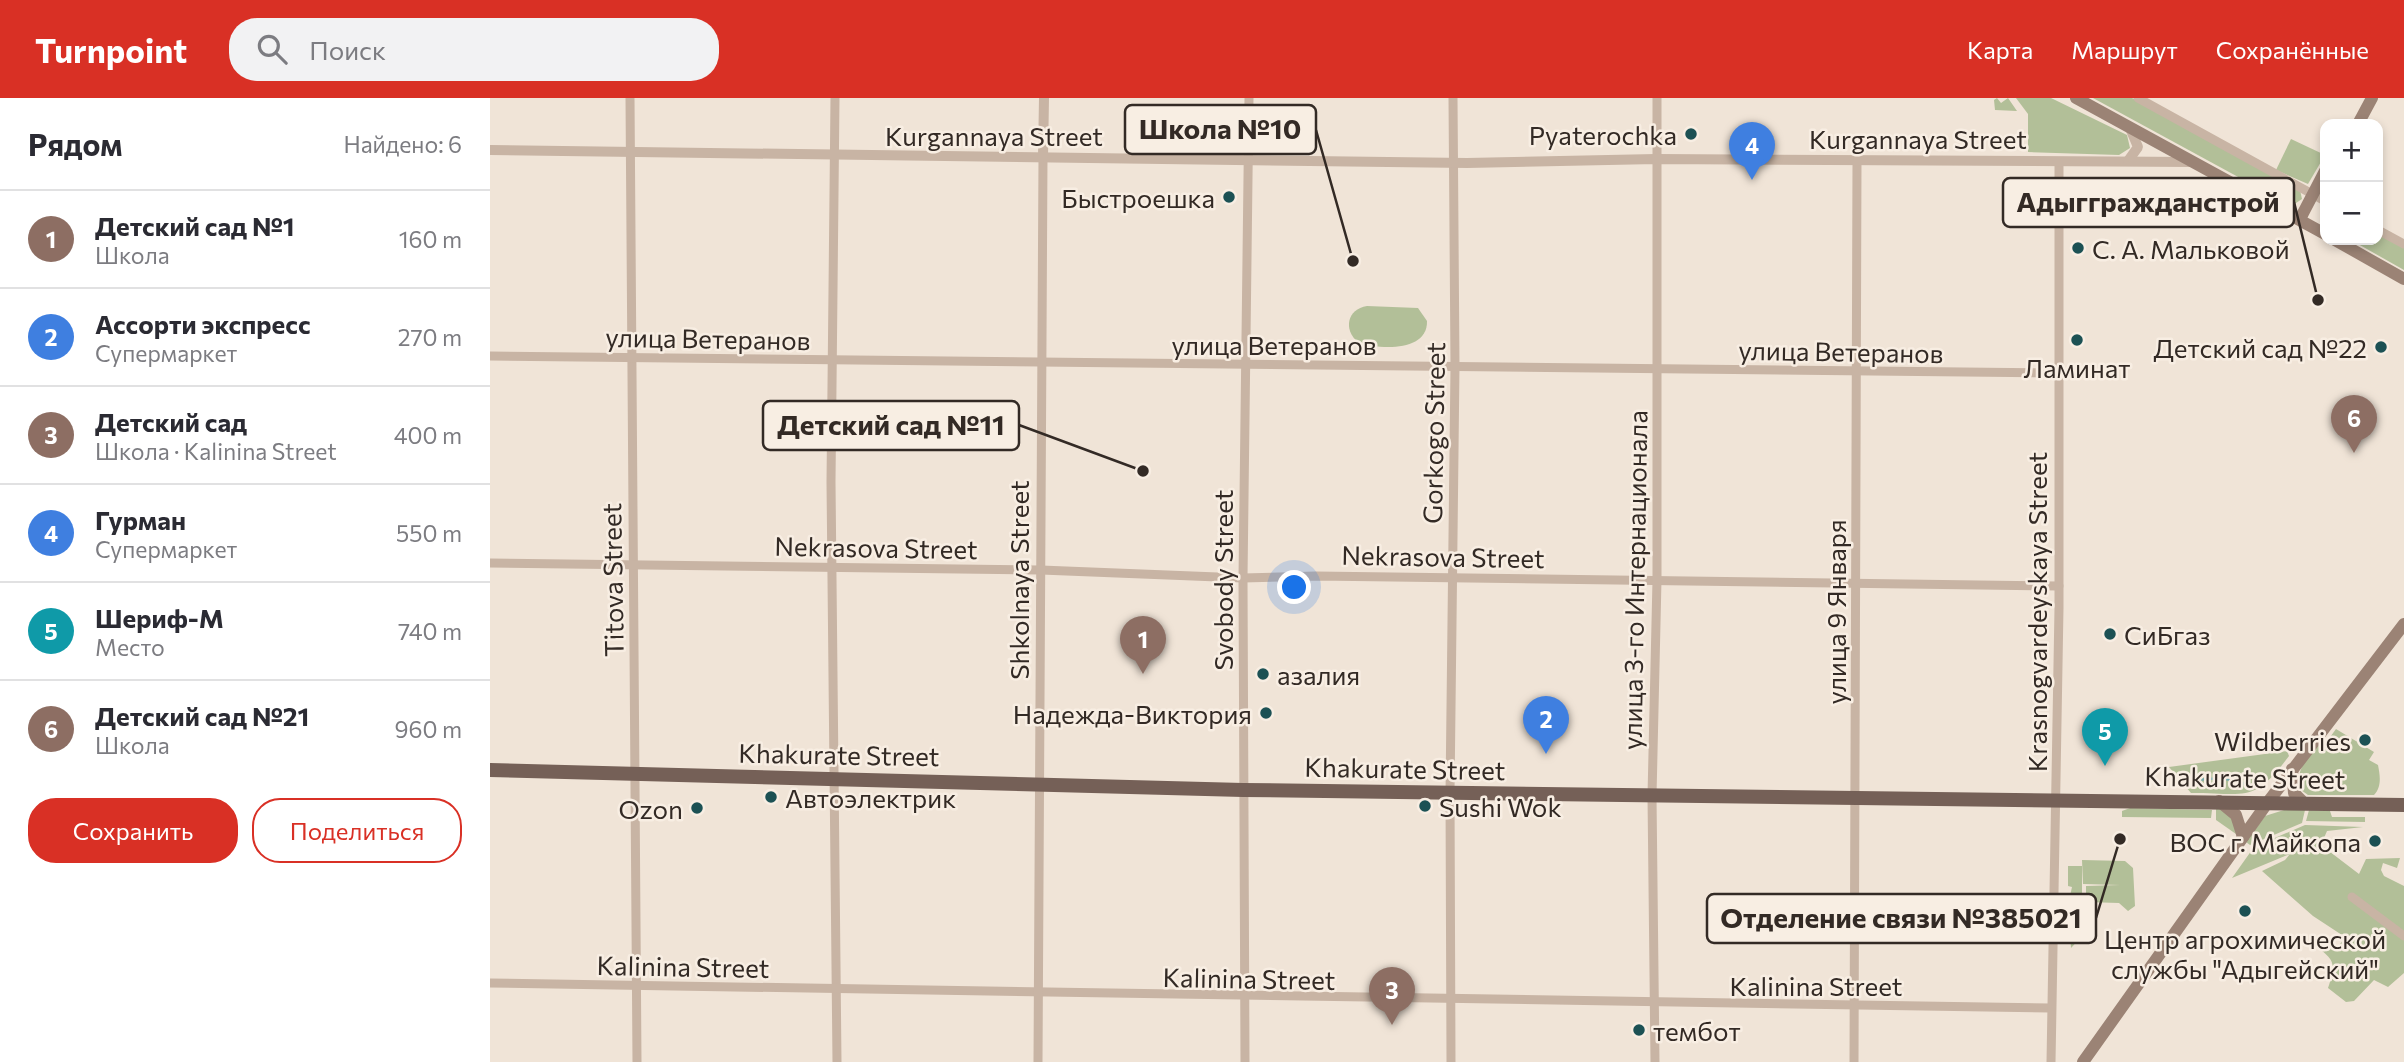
<!DOCTYPE html>
<html lang="ru">
<head>
<meta charset="utf-8">
<style>
	body { margin:0; font-family:Commissioner,sans-serif; background:#f2f2f3; color:#2b2b33 }
	.controls { position:absolute; right:21px; top:21px; display:grid; overflow:hidden; border-radius:14px; box-shadow:0 4px 10px #0003 }
	.controls button { width:63px; height:63px; display:grid; place-items:center; padding:0; border:0; border-bottom:2px solid #e1e1e2; background:#fff; color:#2b2b33; font:35px sans-serif }
	.you { position:absolute; left:805px; top:490px; width:24px; height:24px; margin:-18px; border:5px solid #fff; border-radius:50%; background:#1a73e8; box-shadow:0 0 0 10px #1a73e833 }
	.badge { display:grid; place-items:center; width:46px; height:46px; border-radius:50%; background:#d93025; color:#fff; font-size:23px; font-weight:700 }
	.pin { position:absolute; translate:-50% -58px; filter:drop-shadow(0 2px 4px #0008) }
	.pin::after { content:''; position:absolute; top:37px; width:24px; height:21px; background:inherit; clip-path:polygon(0 0,100% 0,50% 100%) }
	.list { margin:0; padding:0; list-style:none }
	h2 { display:flex; justify-content:space-between; align-items:center; height:91px; margin:0; padding:0 28px; font-size:30px }
	h2 small { font-size:23px; font-weight:400; color:#7c7c81 }
	.list li { display:grid; grid-template-columns:46px 1fr auto; gap:21px; align-items:center; box-sizing:border-box; height:98px; padding:0 28px; border-top:2px solid #e1e1e2 }
	.list b { display:block; font-size:26px; white-space:nowrap }
	.list p { margin:0; font-size:23px; white-space:nowrap; color:#7c7c81 }
	.list em { font-size:23px; font-style:normal; color:#7c7c81 }
	.actions { display:flex; gap:14px; padding:21px 28px }
	.actions a { flex:1; padding:16px 0; border:2px solid #d93025; border-radius:28px; text-align:center; font-size:24px; color:#d93025 }
	.actions .main { background:#d93025; color:#fff }
	.icon { flex:none; width:38px; height:38px; fill:none; stroke:currentColor; stroke-width:2; stroke-linecap:round; stroke-linejoin:round }
	.map { position:relative; flex:none; width:1914px; height:964px; overflow:hidden }
	header { display:flex; align-items:center; gap:42px; box-sizing:border-box; height:98px; padding:0 35px; background:#d93025; color:#fff }
	header strong { font-size:33px }
	nav { display:flex; gap:38px; margin-inline-start:auto; font-size:24px }
	.search { width:490px; height:63px; background:#f2f2f3; display:flex; align-items:center; gap:18px; box-sizing:border-box; padding:0 24px; border-radius:28px; color:#7c7c81; font-size:26px }
	main { display:flex }
	aside { flex:1; background:#fff }
	.map>svg:first-child { display:block }
</style>
</head>
<body>
<header>
<strong>Turnpoint</strong>
<div class="search"><svg class="icon" aria-label="search" viewBox="0 0 24 24"><circle cx="10" cy="10" r="6"/><path d="M15 15l6 6"/></svg>Поиск</div>
<nav><a>Карта</a><a>Маршрут</a><a>Сохранённые</a></nav>
</header>
<main>
<aside>
<h2>Рядом<small>Найдено: 6</small></h2>
<ul class="list">
<li><span class="badge" style="background:#8d6e63">1</span><div><b>Детский сад №1</b><p>Школа</p></div><em>160 m</em></li>
<li><span class="badge" style="background:#3f7fe0">2</span><div><b>Ассорти экспресс</b><p>Супермаркет</p></div><em>270 m</em></li>
<li><span class="badge" style="background:#8d6e63">3</span><div><b>Детский сад</b><p>Школа · Kalinina Street</p></div><em>400 m</em></li>
<li><span class="badge" style="background:#3f7fe0">4</span><div><b>Гурман</b><p>Супермаркет</p></div><em>550 m</em></li>
<li><span class="badge" style="background:#0f9aa8">5</span><div><b>Шериф-М</b><p>Место</p></div><em>740 m</em></li>
<li><span class="badge" style="background:#8d6e63">6</span><div><b>Детский сад №21</b><p>Школа</p></div><em>960 m</em></li>
</ul>
<div class="actions"><a class="main">Сохранить</a><a>Поделиться</a></div>
</aside>
<div class="map">
<svg width="1914" height="964" viewBox="0 0 1914 964">
	<rect width="100%" height="100%" fill="#f0e4d7"/>
	<g fill="#b2bf98">
		<polygon points="1507,0 1511,5 1518,0 1527,13 1505,12 1504,2"/>
		<polygon points="1526,0 1561,0 1637,37 1640,50 1629,57 1538,54 1538,16"/>
		<polygon points="1603,0 1642,0 1810,92 1812,101 1803,107 1796,105"/>
		<polygon points="1801,41 1835,57 1818,86 1786,72"/>
		<polygon points="1888,135 1914,150 1914,172 1861,142 1888,142"/>
		<path d="M877 208 928 210 937 223C938 254 889 252 868 244 853 232 857 211 877 208Z"/>
		<path d="M1846 631 1884 654 1879 662 1888 667C1890 677 1892 689 1884 697H1818L1811 692C1804 672 1817 661 1829 645L1835 646Z"/>
		<path d="M1797 653 1799 658C1763 706 1757 695 1701 695L1679 669Z"/>
		<polygon points="1640,710 1722,712 1721,720 1632,719 1632,713"/>
		<polygon points="1726,711 1736,711 1744,717 1746,736 1726,722"/>
		<polygon points="1794,712 1815,712 1812,725 1760,747 1756,744 1775,718"/>
		<polygon points="1819,712 1840,713 1842,719 1875,719 1875,724 1816,723"/>
		<path d="M1815 727 1873 729 1837 733 1831 747 1869 776 1876 761 1910 760 1907 770 1893 765 1891 772 1894 778 1914 788V875L1898 889 1884 882 1864 903 1856 904 1838 890C1849 858 1840 863 1821 842L1827 840 1846 852 1855 839 1823 818 1772 773 1795 762 1800 756 1742 780 1764 749Z"/>
		<polygon points="1592,762 1635,763 1643,770 1645,808 1638,813 1629,805 1596,804 1596,788 1630,787 1593,786"/>
		<polygon points="1578,768 1592,768 1592,813 1589,813 1588,807 1578,807 1582,789 1578,788"/>
		<polygon points="1594,830 1594,836 1581,850 1580,831"/>
	</g>
	<g fill="none" stroke-linecap="round" stroke-linejoin="round">
		<polyline stroke="#77abad" stroke-width="2.5" points="1692,683 1732,680 1772,690"/>
		<g stroke="#c8b4a4" stroke-width="9">
			<polyline points="140,0 147,964"/>
			<polyline points="345,0 341,384 347,964"/>
			<polyline points="1648,0 1835,103"/>
			<polyline points="1888,132 1914,146"/>
			<polyline points="0,258 1569,275"/>
			<polyline points="0,465 551,472 753,480 826,478 1569,488"/>
			<polyline points="1862,799 1914,838"/>
			<path d="M0 885C520 897 1040 905 1560 910"/>
			<polyline points="548,964 553,59"/>
			<polyline points="755,964 753,480 759,0"/>
			<polyline points="961,964 960,695 965,268 963,0"/>
			<polyline points="1165,964 1162,698 1167,482 1167,0"/>
			<polyline points="1364,964 1367,63"/>
			<polyline points="1561,964 1569,510 1569,64"/>
		</g>
		<g stroke="#c8b4a4" stroke-width="10">
			<polyline points="0,52 977,65 1166,61 1703,64"/>
			<polyline points="553,59 554,0"/>
			<polyline points="1638,63 1648,49 1640,30"/>
		</g>
		<g stroke="#9b8375" stroke-width="12">
			<polyline points="1586,0 1835,136"/>
			<polyline points="1868,26 1882,0"/>
			<polyline points="1810,121 1835,73"/>
			<polyline points="1845,142 1914,181"/>
			<polyline points="1802,671 1804,695 1814,705"/>
			<polyline points="1729,703 1746,717 1753,739"/>
			<polyline points="1593,964 1778,704 1914,526"/>
		</g>
		<polyline stroke="#756057" stroke-width="14" points="0,672 753,692 1914,707"/>
	</g>
	<g fill="#1c5154" stroke="#f8eee3" stroke-width="2.5">
		<circle cx="1201" cy="36" r="7"/>
		<circle cx="739" cy="99" r="7"/>
		<circle cx="1588" cy="150" r="7"/>
		<circle cx="1587" cy="242" r="7"/>
		<circle cx="1891" cy="249" r="7"/>
		<circle cx="1620" cy="536" r="7"/>
		<circle cx="773" cy="576" r="7"/>
		<circle cx="776" cy="615" r="7"/>
		<circle cx="1875" cy="642" r="7"/>
		<circle cx="281" cy="699" r="7"/>
		<circle cx="935" cy="708" r="7"/>
		<circle cx="207" cy="710" r="7"/>
		<circle cx="1885" cy="743" r="7"/>
		<circle cx="1755" cy="813" r="7"/>
		<circle cx="1149" cy="932" r="7"/>
	</g>
	<g text-anchor="middle" dominant-baseline="central" stroke-width="5" stroke-linejoin="round" paint-order="stroke">
		<g font-size="26" fill="#332a25" stroke="#f8eee3" text-anchor="end">
			<text x="1187" y="36">Pyaterochka</text>
			<text x="725" y="99">Быстроешка</text>
			<text x="1602" y="150" text-anchor="start">С. А. Мальковой</text>
			<text x="1877" y="249">Детский сад №22</text>
			<text x="1587" y="269" text-anchor="middle">Ламинат</text>
			<text x="1634" y="536" text-anchor="start">СиБгаз</text>
			<text x="787" y="576" text-anchor="start">азалия</text>
			<text x="762" y="615">Надежда-Виктория</text>
			<text x="1861" y="642">Wildberries</text>
			<text x="295" y="699" text-anchor="start">Автоэлектрик</text>
			<text x="949" y="708" text-anchor="start">Sushi Wok</text>
			<text x="193" y="710">Ozon</text>
			<text x="1871" y="743">ВОС г. Майкопа</text>
			<text x="1755" y="840" text-anchor="middle">Центр агрохимической<tspan x="1755" dy="30">службы "Адыгейский"</tspan></text>
			<text x="1163" y="932" text-anchor="start">тембот</text>
		</g>
		<g font-size="26" fill="#332a25" stroke="#f8eee3">
			<text x="504" y="37">Kurgannaya Street</text>
			<text x="1428" y="40">Kurgannaya Street</text>
			<text transform="translate(218 240) rotate(1)">улица Ветеранов</text>
			<text x="784" y="246">улица Ветеранов</text>
			<text transform="translate(1351 253) rotate(1)">улица Ветеранов</text>
			<text transform="translate(943 335) rotate(-89)">Gorkogo Street</text>
			<text transform="translate(386 449) rotate(1)">Nekrasova Street</text>
			<text transform="translate(953 458) rotate(1)">Nekrasova Street</text>
			<text transform="translate(122 482) rotate(-91)">Titova Street</text>
			<text transform="translate(528 482) rotate(-90)">Shkolnaya Street</text>
			<text transform="translate(732 482) rotate(-90)">Svobody Street</text>
			<text transform="translate(1144 482) rotate(-89)">улица 3-го Интернационала</text>
			<text transform="translate(1345 514) rotate(-90)">улица 9 Января</text>
			<text transform="translate(1546 514) rotate(-90)">Krasnogvardeyskaya Street</text>
			<text transform="translate(349 656) rotate(1)">Khakurate Street</text>
			<text transform="translate(915 670) rotate(1)">Khakurate Street</text>
			<text transform="translate(1755 679) rotate(1)">Khakurate Street</text>
			<text transform="translate(193 868) rotate(1)">Kalinina Street</text>
			<text transform="translate(759 880) rotate(1)">Kalinina Street</text>
			<text x="1326" y="887">Kalinina Street</text>
		</g>
	</g>
	<path fill="none" stroke="#332a25" stroke-width="2.5" d="M863 163L826 32M1828 202L1804 104M653 373L529 327M1630 741L1606 820"/>
	<g fill="#332a25" stroke="#f8eee3" stroke-width="2.5">
		<circle cx="863" cy="163" r="7"/>
		<circle cx="1828" cy="202" r="7"/>
		<circle cx="653" cy="373" r="7"/>
		<circle cx="1630" cy="741" r="7"/>
	</g>
	<g fill="#f8eee3" stroke="#332a25" stroke-width="2.5">
		<rect x="635" y="7" width="191" height="49" rx="7"/>
		<rect x="1513" y="80" width="291" height="49" rx="7"/>
		<rect x="273" y="303" width="256" height="49" rx="7"/>
		<rect x="1217" y="796" width="389" height="49" rx="7"/>
	</g>
	<g font-size="28" text-anchor="middle" font-weight="bold" fill="#332a25">
		<text x="730" y="41">Школа №10</text>
		<text x="1658" y="114">Адыггражданстрой</text>
		<text x="401" y="337">Детский сад №11</text>
		<text x="1411" y="830">Отделение связи №385021</text>
	</g>
</svg>
<div class="controls">
<button>+</button>
<button>−</button>
</div>
<div class="you"></div>
<div class="pin badge" style="left:653px;top:576px;background:#8d6e63">1</div>
<div class="pin badge" style="left:1056px;top:656px;background:#3f7fe0">2</div>
<div class="pin badge" style="left:902px;top:927px;background:#8d6e63">3</div>
<div class="pin badge" style="left:1262px;top:82px;background:#3f7fe0">4</div>
<div class="pin badge" style="left:1615px;top:668px;background:#0f9aa8">5</div>
<div class="pin badge" style="left:1864px;top:355px;background:#8d6e63">6</div>
</div>
</main>
</body>
</html>
